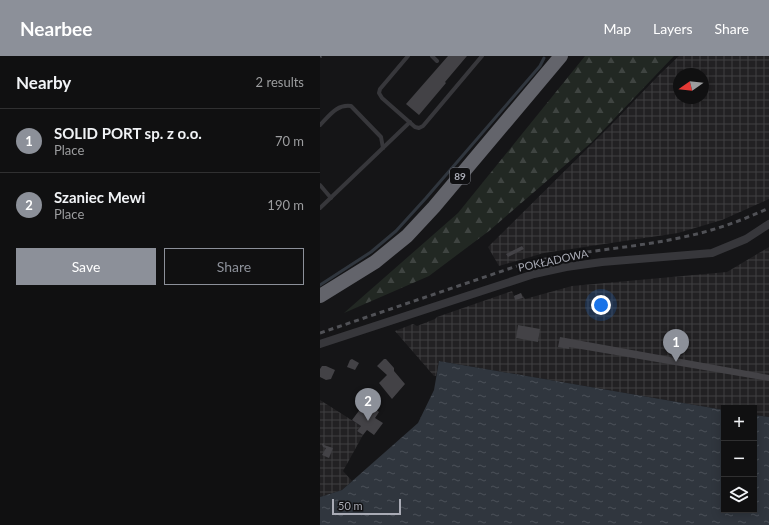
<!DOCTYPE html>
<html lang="en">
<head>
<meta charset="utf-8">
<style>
	body { margin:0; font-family:Lato,sans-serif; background:#1e1e1f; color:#f1f3f6 }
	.controls { position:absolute; right:12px; bottom:12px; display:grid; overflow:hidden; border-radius:0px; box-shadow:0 2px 10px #0003 }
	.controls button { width:36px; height:36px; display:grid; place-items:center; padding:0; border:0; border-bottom:1px solid #303031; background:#101011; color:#f1f3f6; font:20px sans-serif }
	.compass { position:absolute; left:353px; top:12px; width:36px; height:36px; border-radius:50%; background:#101011; box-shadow:0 2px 10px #0003; rotate:256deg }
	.scale { position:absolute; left:12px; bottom:10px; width:69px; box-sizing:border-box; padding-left:4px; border:2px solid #a9abb5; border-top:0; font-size:11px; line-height:14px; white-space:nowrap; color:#a9abb5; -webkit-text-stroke:3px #101012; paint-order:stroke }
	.you { position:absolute; left:281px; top:249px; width:14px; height:14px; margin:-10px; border:3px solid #fff; border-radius:50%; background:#1a73e8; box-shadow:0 0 0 6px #1a73e833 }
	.badge { display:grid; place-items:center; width:26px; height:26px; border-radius:50%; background:#8c9099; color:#fff; font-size:13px; font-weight:700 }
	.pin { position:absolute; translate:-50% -33px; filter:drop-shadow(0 1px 2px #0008) }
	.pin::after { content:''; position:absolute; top:21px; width:14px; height:12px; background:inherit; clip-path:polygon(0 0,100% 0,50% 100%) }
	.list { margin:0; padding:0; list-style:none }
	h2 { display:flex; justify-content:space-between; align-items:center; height:52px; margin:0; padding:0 16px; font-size:17px }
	h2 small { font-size:13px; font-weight:400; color:#9c9d9f }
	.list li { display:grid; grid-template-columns:26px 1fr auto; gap:12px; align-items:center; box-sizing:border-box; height:64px; padding:0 16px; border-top:1px solid #303031 }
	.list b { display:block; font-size:15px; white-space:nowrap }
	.list p { margin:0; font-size:13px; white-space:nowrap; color:#9c9d9f }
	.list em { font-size:13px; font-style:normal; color:#9c9d9f }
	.actions { display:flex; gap:8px; padding:12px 16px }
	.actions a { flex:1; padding:9px 0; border:1px solid #8c9099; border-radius:0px; text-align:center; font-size:14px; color:#8c9099 }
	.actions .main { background:#8c9099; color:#fff }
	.icon { flex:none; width:22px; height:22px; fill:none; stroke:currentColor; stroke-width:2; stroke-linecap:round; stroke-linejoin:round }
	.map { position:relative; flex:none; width:449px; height:469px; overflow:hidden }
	header { display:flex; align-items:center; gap:24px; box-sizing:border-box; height:56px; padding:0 20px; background:#8c9099; color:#fff }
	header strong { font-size:19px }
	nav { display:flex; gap:22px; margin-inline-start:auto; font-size:14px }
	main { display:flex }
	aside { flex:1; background:#101011 }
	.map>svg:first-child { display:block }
</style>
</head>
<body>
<header>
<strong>Nearbee</strong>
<nav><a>Map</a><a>Layers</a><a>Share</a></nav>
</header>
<main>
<aside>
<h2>Nearby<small>2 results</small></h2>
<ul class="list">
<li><span class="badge">1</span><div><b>SOLID PORT sp. z o.o.</b><p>Place</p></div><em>70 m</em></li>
<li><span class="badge">2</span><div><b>Szaniec Mewi</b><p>Place</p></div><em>190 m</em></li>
</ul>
<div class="actions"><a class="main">Save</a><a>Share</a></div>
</aside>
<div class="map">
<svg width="449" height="469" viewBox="0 0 449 469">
	<defs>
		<pattern id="industrial-grid" width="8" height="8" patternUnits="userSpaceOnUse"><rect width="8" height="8" fill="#222123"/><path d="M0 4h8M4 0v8" fill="none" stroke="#3f3f41"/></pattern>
		<pattern id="forest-firs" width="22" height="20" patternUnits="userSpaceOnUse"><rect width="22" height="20" fill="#222823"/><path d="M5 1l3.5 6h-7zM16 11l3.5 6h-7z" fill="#3f4441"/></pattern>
		<pattern id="water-ripples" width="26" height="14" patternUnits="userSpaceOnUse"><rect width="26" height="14" fill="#30363e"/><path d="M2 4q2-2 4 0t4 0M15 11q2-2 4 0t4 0" fill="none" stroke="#4b5058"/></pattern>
	</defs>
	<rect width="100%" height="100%" fill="#151517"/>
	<g fill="url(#industrial-grid)" fill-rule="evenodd">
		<path d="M359 0H449V143L402 164 358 177 224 197 179 210 168 191 290 70 340 18ZM359 18H383V42H359Z"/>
		<polygon points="449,191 449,361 434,359 434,352 404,352 404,354 119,305 116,320 114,320 75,275 93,268 97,270 115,263 117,261 192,235 194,240 201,237 205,243 252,230 407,216"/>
		<polygon points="0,344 41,370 37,375 43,379 23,415 32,425 22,434 0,441"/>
	</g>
	<polygon fill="url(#forest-firs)" points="265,0 354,0 272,86 169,175 109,220 24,257 138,157"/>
	<polygon fill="url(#water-ripples)" points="119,305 404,354 404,454 434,454 434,359 449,361 449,469 0,469 0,441 22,434 98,367 114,334"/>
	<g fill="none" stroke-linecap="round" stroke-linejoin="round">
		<polyline stroke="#30363e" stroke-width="3" points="0,229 51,196 76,175 106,142 220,10 224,2"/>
	</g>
	<g fill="#434246">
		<polygon points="128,0 147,0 125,26 126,27 99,59 86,48"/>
		<polygon points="202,190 204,193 188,201 186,198"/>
		<polygon points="201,237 203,242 195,244 194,240"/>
		<polygon points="198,269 220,273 218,286 196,282"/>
		<polygon points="240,281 449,319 449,325 249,291 249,293 238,291"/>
		<polygon points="32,303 39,307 35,314 27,311 30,304"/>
		<polygon points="64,303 66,303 74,312 74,315 85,328 72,343 59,327 67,319 57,310"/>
		<polygon points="2,310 6,310 15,314 11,323 6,324 0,321 0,313"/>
		<polygon points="41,352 50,358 54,352 59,356 55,362 63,367 54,379 47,374 43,379 37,375 41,370 32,364"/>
		<polygon points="4,387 4,389 13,392 9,402 2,399 6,392 3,391 2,388"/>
	</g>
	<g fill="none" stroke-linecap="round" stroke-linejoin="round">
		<g stroke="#37373b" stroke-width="4">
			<polyline points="88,0 60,33 59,37 62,42 95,71 99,72 103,70 162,0"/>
			<polyline points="112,0 117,5"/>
			<path d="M0 69C10 59 17 48 31 50L61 81 63 92"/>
			<polyline points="0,129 11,142"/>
			<polyline points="0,152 90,66"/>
		</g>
		<polyline stroke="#37373b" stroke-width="8" points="0,288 214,218 246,211 282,206 392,197 426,183 449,168"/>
		<polyline stroke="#63646b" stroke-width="14" points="0,240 55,206 87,180 114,151 241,0"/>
		<g stroke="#505156" stroke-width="3" stroke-dasharray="5 4" stroke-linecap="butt">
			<polyline points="0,1 1,0"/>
			<path d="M0 277 200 209C255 194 313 193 368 180 396 174 423 164 449 152"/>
		</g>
	</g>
	<g text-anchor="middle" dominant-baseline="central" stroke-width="4" stroke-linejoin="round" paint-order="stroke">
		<rect fill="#101012" stroke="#7b7c84" stroke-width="1" x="130" y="112" width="20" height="16" rx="3"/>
		<g font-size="10" font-weight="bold" fill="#a9abb5">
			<text x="140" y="120">89</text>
		</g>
		<g font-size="11" fill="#a9abb5" stroke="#101012">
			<text transform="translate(233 204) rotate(-12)">POKŁADOWA</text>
		</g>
	</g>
</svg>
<div class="controls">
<button>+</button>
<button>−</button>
<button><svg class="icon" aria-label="layers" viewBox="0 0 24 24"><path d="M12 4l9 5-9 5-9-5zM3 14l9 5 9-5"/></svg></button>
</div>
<svg class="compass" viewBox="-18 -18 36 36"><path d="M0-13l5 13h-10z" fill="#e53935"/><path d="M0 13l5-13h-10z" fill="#9c9d9f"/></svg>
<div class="scale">50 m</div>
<div class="you"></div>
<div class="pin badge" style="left:356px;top:306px">1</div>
<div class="pin badge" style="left:48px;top:365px">2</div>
</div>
</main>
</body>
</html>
